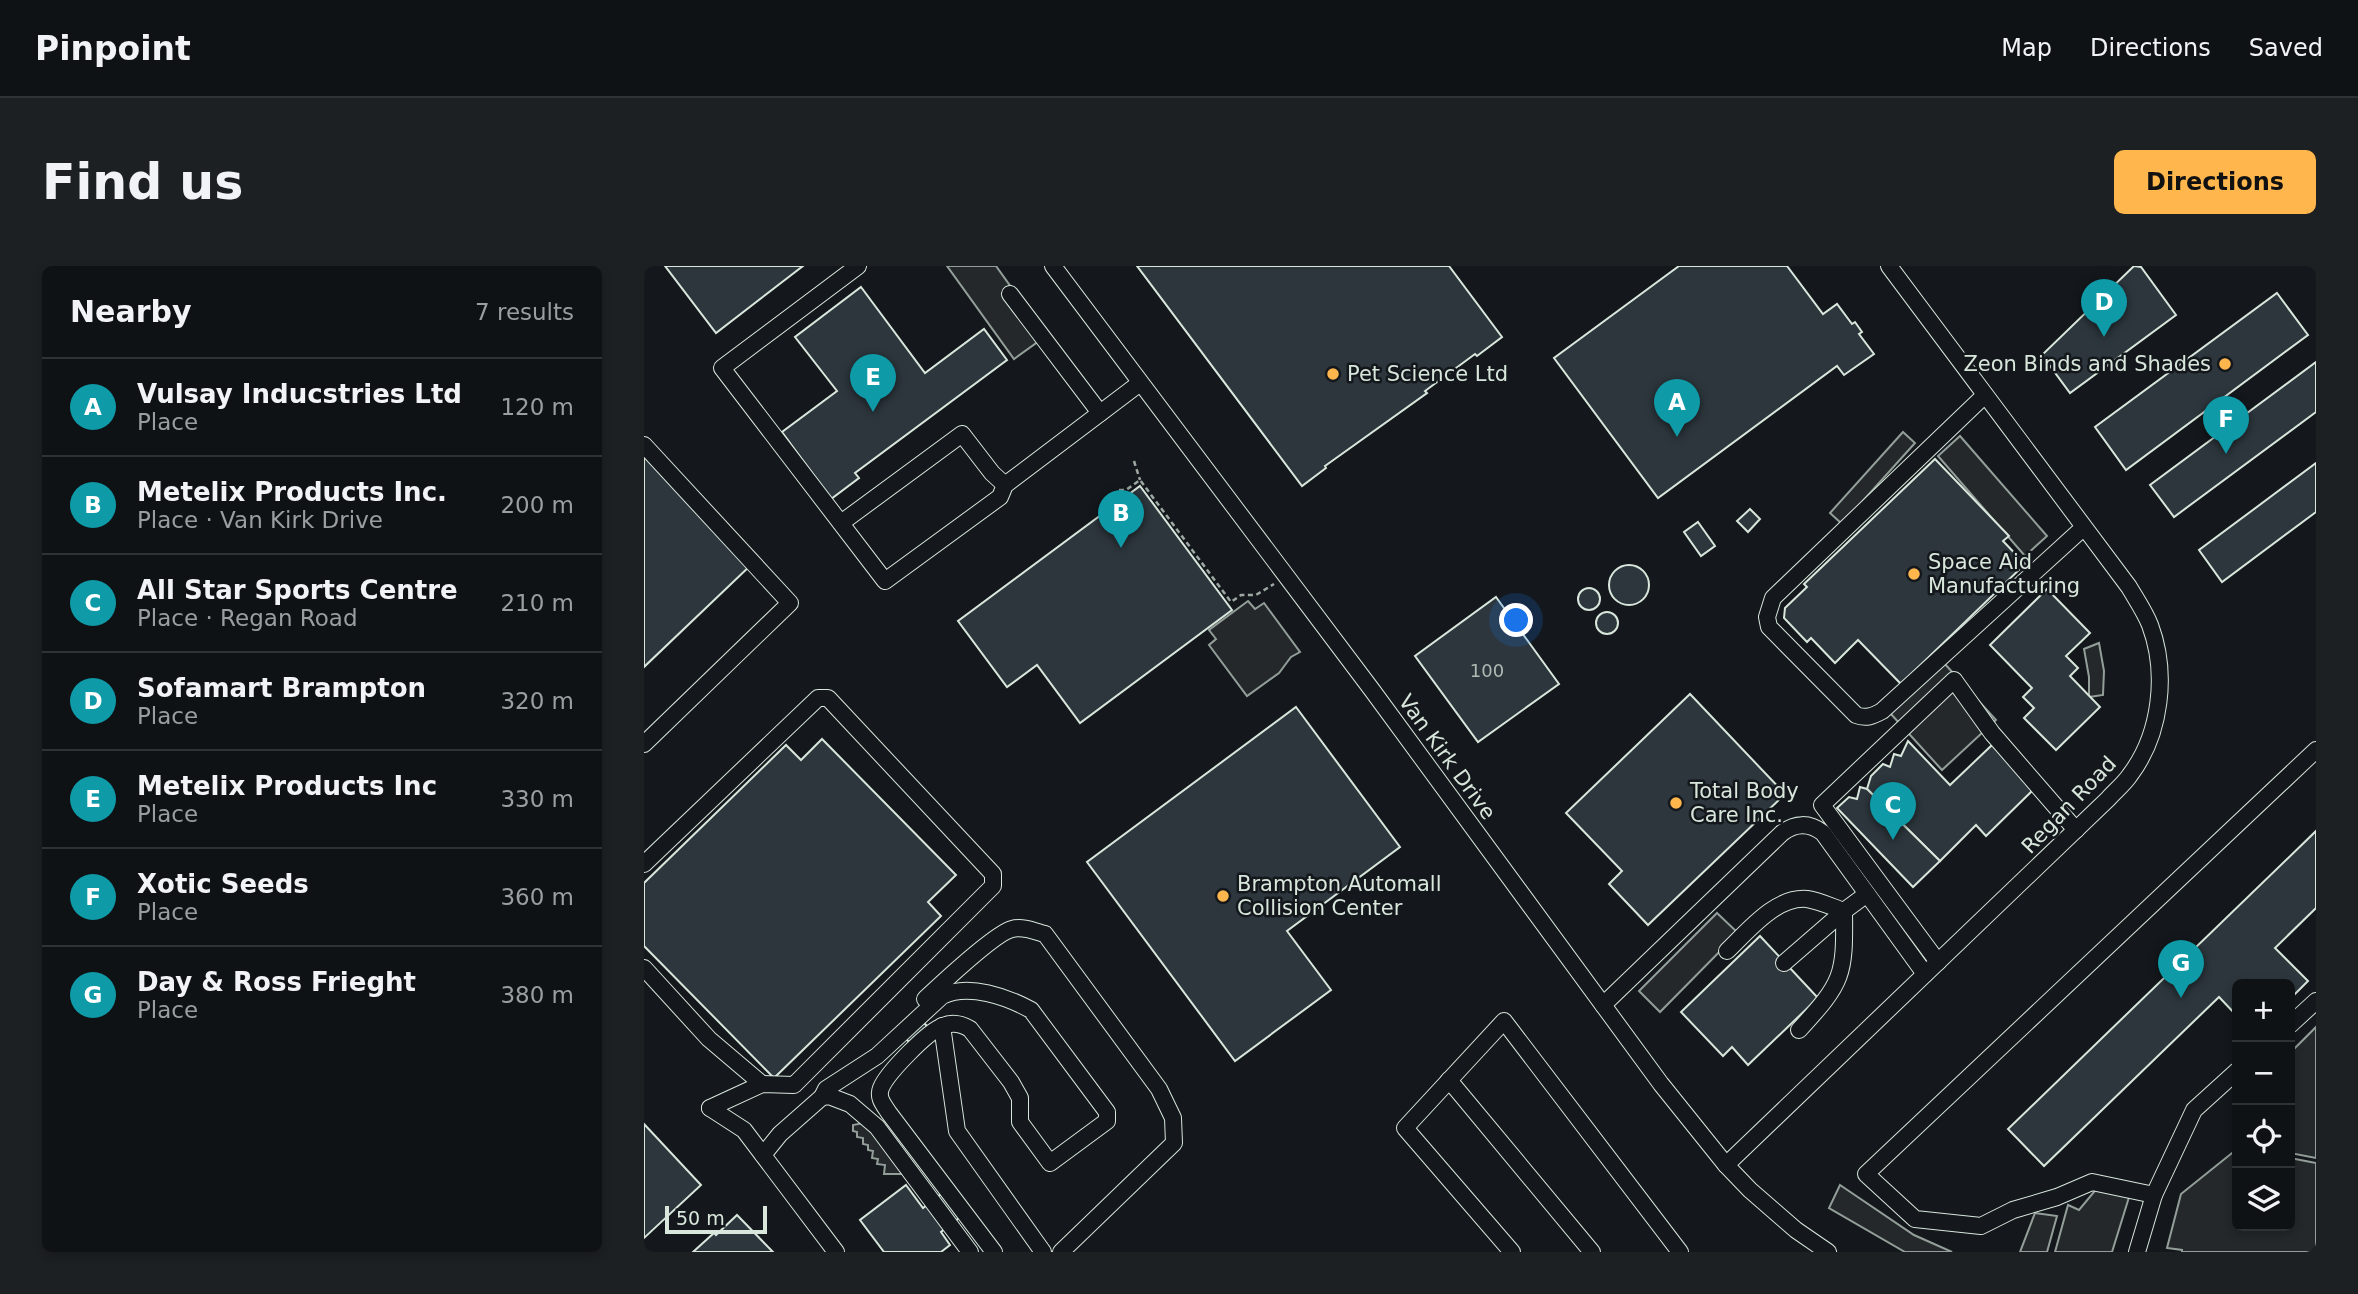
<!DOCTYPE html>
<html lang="en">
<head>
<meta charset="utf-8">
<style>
	body { margin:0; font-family:"DejaVu Sans",sans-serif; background:#1d2022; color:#f1f3f6 }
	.controls { position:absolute; right:21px; bottom:21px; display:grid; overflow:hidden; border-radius:10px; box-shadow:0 4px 10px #0003 }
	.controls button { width:63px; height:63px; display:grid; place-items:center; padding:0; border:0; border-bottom:2px solid #2f3234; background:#0f1215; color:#f1f3f6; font:35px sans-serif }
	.scale { position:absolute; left:21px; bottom:18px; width:102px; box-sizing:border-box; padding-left:7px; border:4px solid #d8e6dc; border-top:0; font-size:19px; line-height:24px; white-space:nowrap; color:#d8e6dc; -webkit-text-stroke:5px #14181c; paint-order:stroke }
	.you { position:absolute; left:873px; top:355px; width:24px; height:24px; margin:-18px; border:5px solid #fff; border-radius:50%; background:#1a73e8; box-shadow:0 0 0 10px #1a73e833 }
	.badge { display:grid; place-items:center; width:46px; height:46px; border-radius:50%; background:#ffb74d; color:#fff; font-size:23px; font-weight:700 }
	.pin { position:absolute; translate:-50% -58px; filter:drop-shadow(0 2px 4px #0008) }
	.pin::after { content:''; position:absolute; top:37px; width:24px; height:21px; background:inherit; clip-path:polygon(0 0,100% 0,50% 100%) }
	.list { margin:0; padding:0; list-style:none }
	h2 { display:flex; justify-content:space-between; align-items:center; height:91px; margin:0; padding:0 28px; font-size:30px }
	h2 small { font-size:23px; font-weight:400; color:#9b9ea0 }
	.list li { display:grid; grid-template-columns:46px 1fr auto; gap:21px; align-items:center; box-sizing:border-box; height:98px; padding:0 28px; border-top:2px solid #2f3234 }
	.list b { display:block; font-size:26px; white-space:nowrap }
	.list p { margin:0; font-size:23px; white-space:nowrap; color:#9b9ea0 }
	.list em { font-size:23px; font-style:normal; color:#9b9ea0 }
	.icon { flex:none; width:38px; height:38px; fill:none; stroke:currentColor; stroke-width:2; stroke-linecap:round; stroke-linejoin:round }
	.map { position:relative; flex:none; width:1672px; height:986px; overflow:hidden; border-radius:10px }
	header { display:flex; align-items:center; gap:42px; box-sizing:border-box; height:98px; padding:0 35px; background:#0f1215; border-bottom:2px solid #2f3234 }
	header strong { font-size:33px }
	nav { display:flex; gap:38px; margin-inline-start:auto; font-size:24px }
	.intro { display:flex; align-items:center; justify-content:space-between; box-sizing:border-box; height:168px; padding:0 42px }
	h1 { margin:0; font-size:49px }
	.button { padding:18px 32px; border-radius:10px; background:#ffb74d; color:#111; font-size:24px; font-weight:700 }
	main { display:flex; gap:42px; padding:0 42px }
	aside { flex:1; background:#0f1215; border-radius:10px; box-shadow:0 4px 10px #0003 }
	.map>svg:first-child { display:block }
</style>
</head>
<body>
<header>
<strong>Pinpoint</strong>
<nav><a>Map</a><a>Directions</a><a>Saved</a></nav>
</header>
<div class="intro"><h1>Find us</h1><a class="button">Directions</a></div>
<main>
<aside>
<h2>Nearby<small>7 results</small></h2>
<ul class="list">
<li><span class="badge" style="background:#0f9aa8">A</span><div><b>Vulsay Inducstries Ltd</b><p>Place</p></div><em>120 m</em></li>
<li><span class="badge" style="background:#0f9aa8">B</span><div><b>Metelix Products Inc.</b><p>Place · Van Kirk Drive</p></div><em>200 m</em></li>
<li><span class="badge" style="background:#0f9aa8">C</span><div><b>All Star Sports Centre</b><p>Place · Regan Road</p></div><em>210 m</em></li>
<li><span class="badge" style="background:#0f9aa8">D</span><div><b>Sofamart Brampton</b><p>Place</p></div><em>320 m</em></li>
<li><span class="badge" style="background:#0f9aa8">E</span><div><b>Metelix Products Inc</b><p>Place</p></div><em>330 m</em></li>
<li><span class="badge" style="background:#0f9aa8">F</span><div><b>Xotic Seeds</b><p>Place</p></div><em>360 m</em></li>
<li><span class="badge" style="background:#0f9aa8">G</span><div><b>Day &amp; Ross Frieght</b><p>Place</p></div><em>380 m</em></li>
</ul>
</aside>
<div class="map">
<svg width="1672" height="986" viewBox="0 0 1672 986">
	<rect width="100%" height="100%" fill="#14181c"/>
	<g fill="#24282b" stroke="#939e99" stroke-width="2">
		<polygon points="303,0 352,0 402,70 370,93"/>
		<polygon points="1259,166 1271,177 1198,258 1186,247"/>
		<polygon points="1316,170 1403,270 1381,290 1294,190"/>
		<polygon points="604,335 611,343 620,337 656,386 647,391 635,407 603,430 565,379 572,373 565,364"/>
		<polygon points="1455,377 1460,405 1459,429 1445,431 1445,411 1440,383"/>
		<polygon points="1300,397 1352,454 1298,504 1246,447"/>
		<polygon points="1073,647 1094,667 1016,746 995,725"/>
		<polygon points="1672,761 1672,892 1646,887 1646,787"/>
		<polygon points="234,854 271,908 240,908 241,899 233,898 234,893 228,892 229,885 224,884 224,879 219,878 219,872 213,871 213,866 209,865 209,859"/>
		<polygon points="1593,883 1593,960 1646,960 1646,892 1672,897 1672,986 1538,986 1538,984 1523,982 1537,928"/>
		<polygon points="1196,919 1270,969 1308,986 1261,986 1185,942"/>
		<polygon points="1454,921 1486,928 1468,986 1411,986 1424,939 1435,944"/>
		<polygon points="1391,947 1413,950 1403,986 1376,986"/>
	</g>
	<g fill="#2c363c" stroke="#d8e6dc" stroke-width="2">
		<polygon points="21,0 159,0 72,67"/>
		<polygon points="493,0 805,0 858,71 833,90 831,88 781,125 783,127 681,200 682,202 658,220"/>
		<polygon points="1035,0 1143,0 1179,48 1193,38 1208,58 1211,56 1218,66 1215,68 1230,88 1200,109 1193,100 1014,232 910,92"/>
		<polygon points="1490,0 1497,1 1532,49 1426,127 1398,89"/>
		<polygon points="217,21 281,107 340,63 363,94 211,207 215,212 187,233 138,166 193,125 151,71"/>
		<polygon points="1633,27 1664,69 1482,204 1451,161"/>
		<polygon points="1672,96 1672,146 1530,251 1506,219"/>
		<polygon points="0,185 108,298 0,401"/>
		<polygon points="1291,193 1365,270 1359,275 1381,298 1257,418 1214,374 1191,397 1167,372 1163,376 1140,352 1141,342 1163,321 1160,318"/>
		<polygon points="1672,197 1672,246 1578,316 1555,284"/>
		<polygon points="496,220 588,344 436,457 393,399 363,421 314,355"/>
		<polygon points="1106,243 1116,253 1104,266 1093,255"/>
		<polygon points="1054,256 1071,280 1057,290 1040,266"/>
		<circle cx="985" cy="319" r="20"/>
		<circle cx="945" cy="333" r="11"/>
		<polygon points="1403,323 1446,367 1422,390 1434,402 1426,410 1456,441 1412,484 1380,452 1390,442 1379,431 1388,422 1346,379"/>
		<polygon points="852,331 915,418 834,476 771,390"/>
		<circle cx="963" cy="357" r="11"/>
		<polygon points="1046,428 1141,528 1004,659 965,618 978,605 922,547"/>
		<polygon points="652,441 756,581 643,665 687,724 591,795 443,596"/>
		<polygon points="178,473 312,609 284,636 297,650 130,812 0,680 0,617 142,479 157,494"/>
		<polygon points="1264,475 1306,519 1348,479 1390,523 1342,570 1332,559 1296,595 1223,523 1227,510 1239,498 1246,501 1250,488 1257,490"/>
		<polygon points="1216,521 1223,523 1296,595 1269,621 1193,542 1205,531 1213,533"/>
		<polygon points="1672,565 1672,642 1631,682 1664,715 1646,733 1646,718 1593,718 1593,750 1575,731 1400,900 1364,863"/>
		<polygon points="1116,670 1174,732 1104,799 1088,781 1079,790 1037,746"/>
		<polygon points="278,755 286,763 268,779 259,770"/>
		<polygon points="0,858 57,919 0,972"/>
		<polygon points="262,919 279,942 297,928 315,952 297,966 306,979 297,986 240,986 216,954"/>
		<polygon points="93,949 129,986 49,986 70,967 72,969"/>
	</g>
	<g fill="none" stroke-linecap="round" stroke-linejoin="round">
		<defs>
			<g id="minor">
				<polyline points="214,0 78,102 241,315 356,231 361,219 496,117"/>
				<polyline points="409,0 728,424 1017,818 1082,899 1106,924 1152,964 1184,986"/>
				<polyline points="366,28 456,147"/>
				<path d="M1341 129 1129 332 1123 351 1125 361 1212 449C1222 453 1229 450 1238 445L1439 262"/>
				<polyline points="0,179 146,337 0,478"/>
				<polyline points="197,257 318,168 348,207 361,219"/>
				<polyline points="0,598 174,432 184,432 349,608 349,620 150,819 118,818 66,842"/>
				<path d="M1083 685C1104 665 1132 630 1163 633 1176 635 1188 641 1200 645 1201 710 1199 716 1155 764"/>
				<polyline points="1294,696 1178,539 1310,414 1348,467 1432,564"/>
				<polyline points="1140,697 1200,645 1223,628"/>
				<polyline points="0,702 65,773 118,818"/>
				<path d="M281 733C296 719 351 667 368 663 379 660 390 665 401 668L515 823 529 852 530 877 417 986"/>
				<path d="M959 739 1138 567C1151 557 1165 556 1179 567L1281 708"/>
				<polyline points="1646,759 1672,735"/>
				<polyline points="298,760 313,865 399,986"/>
				<polyline points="805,814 948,986"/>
				<polyline points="178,831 185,830 206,838 233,861 326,986"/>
				<polyline points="66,842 100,864 192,986"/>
				<path d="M119 889 136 868 178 831 182 823 233 790 298 730C325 717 363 731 387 744L463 846V855L406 897 376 856V832L367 816 326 763C318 758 308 756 299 760 284 765 243 807 237 822 233 832 240 839 245 847L350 986"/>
				<path d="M1082 899 1464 533C1471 525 1480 518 1486 509 1517 468 1524 407 1506 359 1501 346 1492 333 1485 321L1245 0"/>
				<polyline points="1510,929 1448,916 1413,931 1369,944 1337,960 1271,953 1222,908 1672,484"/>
				<polyline points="868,986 761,862 860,755 1036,986"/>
				<polyline points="1493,986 1510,929 1550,844 1593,805"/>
			</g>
		</defs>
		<use href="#minor" stroke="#d8e6dc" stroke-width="18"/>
		<g stroke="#9da8a2" stroke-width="2.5" stroke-dasharray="5 3.5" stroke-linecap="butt">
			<polyline points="490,195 496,214"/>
			<polyline points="475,224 482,224 496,214 587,336 597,329 612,329 630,318"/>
		</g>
		<use href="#minor" stroke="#14181c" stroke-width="16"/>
	</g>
	<g fill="#ffb74d" stroke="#14181c" stroke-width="2.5">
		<circle cx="1581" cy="98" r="7"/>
		<circle cx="689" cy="108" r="7"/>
		<circle cx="1270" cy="308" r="7"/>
		<circle cx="1032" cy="537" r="7"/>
		<circle cx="579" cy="630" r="7"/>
	</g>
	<g text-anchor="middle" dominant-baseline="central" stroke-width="5" stroke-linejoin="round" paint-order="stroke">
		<g font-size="18" fill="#adbab4">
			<text x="843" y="404">100</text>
		</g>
		<g font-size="21" fill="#d8e6dc" stroke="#14181c" text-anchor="start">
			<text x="1567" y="98" text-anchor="end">Zeon Binds and Shades</text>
			<text x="703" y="108">Pet Science Ltd</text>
			<text x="1284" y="296">Space Aid<tspan x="1284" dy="24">Manufacturing</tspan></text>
			<text x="1046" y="525">Total Body<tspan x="1046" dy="24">Care Inc.</tspan></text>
			<text x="593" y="618">Brampton Automall<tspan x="593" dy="24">Collision Center</tspan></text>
		</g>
		<g font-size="21" fill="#d8e6dc" stroke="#14181c">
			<text transform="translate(803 491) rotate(54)">Van Kirk Drive</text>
			<text transform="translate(1425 539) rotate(-46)">Regan Road</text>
		</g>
	</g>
</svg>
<div class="controls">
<button>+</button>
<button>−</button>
<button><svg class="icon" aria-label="locate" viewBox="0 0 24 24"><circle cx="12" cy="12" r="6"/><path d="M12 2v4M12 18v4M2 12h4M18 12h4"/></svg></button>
<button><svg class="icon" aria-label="layers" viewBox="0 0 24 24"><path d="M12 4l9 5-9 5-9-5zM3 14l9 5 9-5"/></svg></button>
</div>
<div class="scale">50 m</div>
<div class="you"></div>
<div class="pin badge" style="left:1033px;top:171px;background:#0f9aa8">A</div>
<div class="pin badge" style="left:477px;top:282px;background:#0f9aa8">B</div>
<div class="pin badge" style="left:1249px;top:574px;background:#0f9aa8">C</div>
<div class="pin badge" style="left:1460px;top:71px;background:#0f9aa8">D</div>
<div class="pin badge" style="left:229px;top:146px;background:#0f9aa8">E</div>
<div class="pin badge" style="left:1582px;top:188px;background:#0f9aa8">F</div>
<div class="pin badge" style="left:1537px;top:732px;background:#0f9aa8">G</div>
</div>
</main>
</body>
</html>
